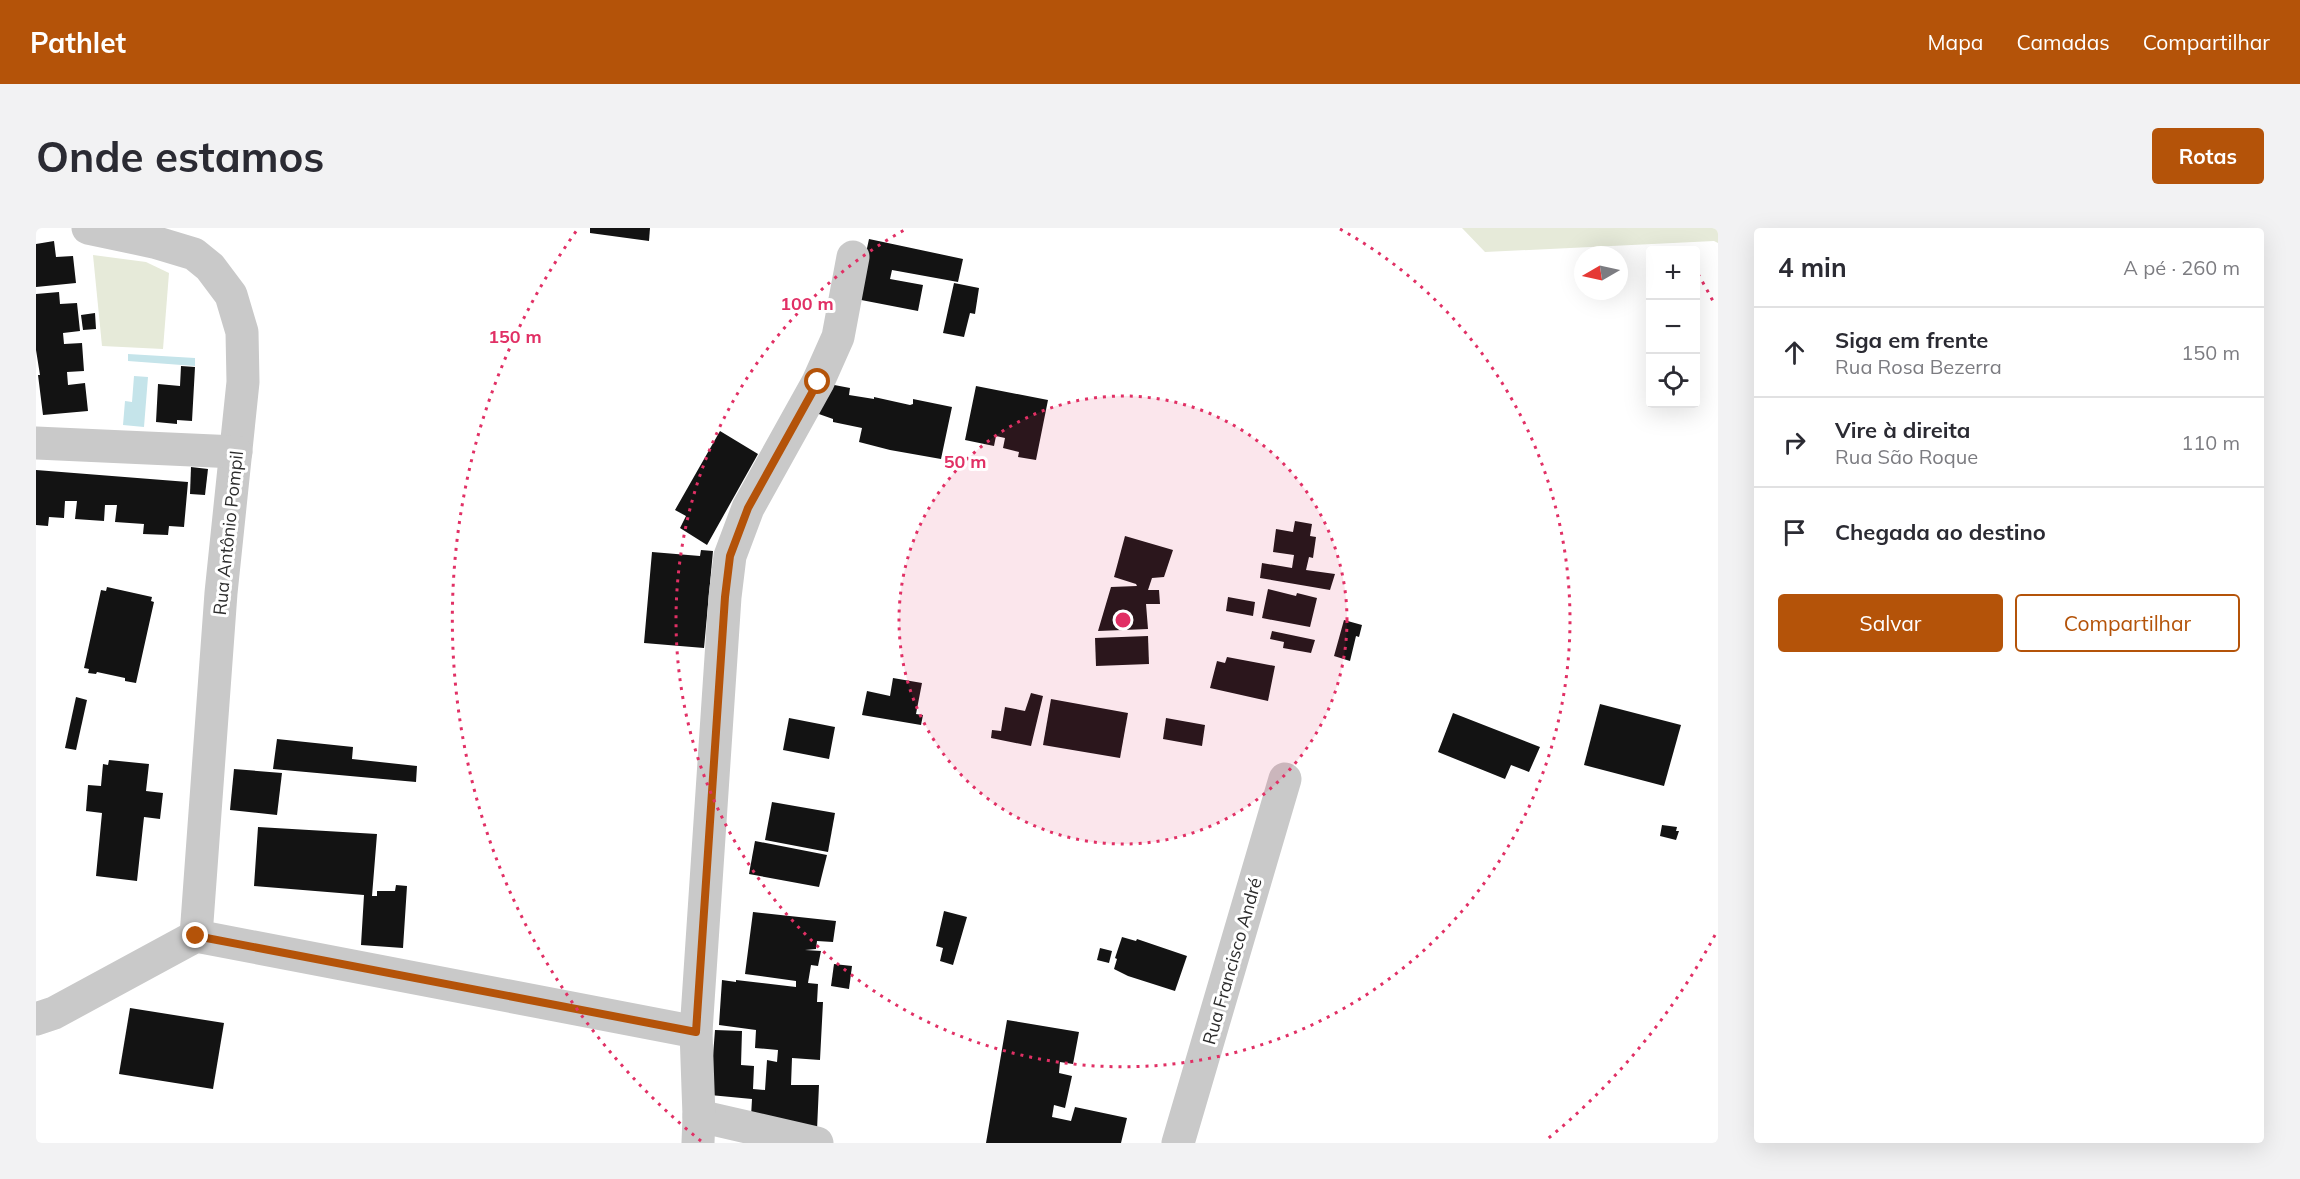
<!DOCTYPE html>
<html lang="pt">
<head>
<meta charset="utf-8">
<style>
	body { margin:0; font-family:Mulish,sans-serif; background:#f2f2f3; color:#2b2b33 }
	.controls { position:absolute; right:18px; top:18px; display:grid; overflow:hidden; border-radius:6px; box-shadow:0 6px 24px #0002 }
	.controls button { width:54px; height:54px; display:grid; place-items:center; padding:0; border:0; border-bottom:2px solid #e1e1e2; background:#fff; color:#2b2b33; font:30px sans-serif }
	.compass { position:absolute; left:1538px; top:18px; width:54px; height:54px; border-radius:50%; background:#fff; box-shadow:0 6px 24px #0002; rotate:261deg }
	.stop { position:absolute; width:18px; height:18px; margin:-14px; border:4px solid #b45309; border-radius:50%; background:#fff }
	.stop.end { background:#b45309; border-color:#fff; box-shadow:0 2px 6px #0008 }
	.list { margin:0; padding:0; list-style:none }
	h2 { display:flex; justify-content:space-between; align-items:center; height:78px; margin:0; padding:0 24px; font-size:26px }
	h2 small { font-size:20px; font-weight:400; color:#7c7c81 }
	.list li { display:grid; grid-template-columns:39px 1fr auto; gap:18px; align-items:center; box-sizing:border-box; height:90px; padding:0 24px; border-top:2px solid #e1e1e2 }
	.list b { display:block; font-size:22px; white-space:nowrap }
	.list p { margin:0; font-size:20px; white-space:nowrap; color:#7c7c81 }
	.list em { font-size:20px; font-style:normal; color:#7c7c81 }
	.actions { display:flex; gap:12px; padding:18px 24px }
	.actions a { flex:1; padding:14px 0; border:2px solid #b45309; border-radius:6px; text-align:center; font-size:21px; color:#b45309 }
	.actions .main { background:#b45309; color:#fff }
	.icon { flex:none; width:33px; height:33px; fill:none; stroke:currentColor; stroke-width:2; stroke-linecap:round; stroke-linejoin:round }
	.map { position:relative; flex:none; width:1682px; height:915px; overflow:hidden; border-radius:6px }
	header { display:flex; align-items:center; gap:36px; box-sizing:border-box; height:84px; padding:0 30px; background:#b45309; color:#fff }
	header strong { font-size:28px }
	nav { display:flex; gap:33px; margin-inline-start:auto; font-size:21px }
	.intro { display:flex; align-items:center; justify-content:space-between; box-sizing:border-box; height:144px; padding:0 36px }
	h1 { margin:0; font-size:42px }
	.button { padding:15px 27px; border-radius:6px; background:#b45309; color:#fff; font-size:21px; font-weight:700 }
	main { display:flex; gap:36px; padding:0 36px }
	aside { flex:1; background:#fff; border-radius:6px; box-shadow:0 6px 24px #0002 }
	.map>svg:first-child { display:block }
</style>
</head>
<body>
<header>
<strong>Pathlet</strong>
<nav><a>Mapa</a><a>Camadas</a><a>Compartilhar</a></nav>
</header>
<div class="intro"><h1>Onde estamos</h1><a class="button">Rotas</a></div>
<main>
<div class="map">
<svg width="1682" height="915" viewBox="0 0 1682 915">
	<rect width="100%" height="100%" fill="#fff"/>
	<g fill="#e6ead9">
		<polygon points="1426,0 1682,0 1682,15 1678,13 1449,24"/>
		<polygon points="57,27 110,34 133,45 127,121 66,118"/>
	</g>
	<g fill="#c5e4ea">
		<polygon points="92,126 159,130 159,138 92,133"/>
		<polygon points="98,148 112,149 108,199 87,197 89,173 96,174"/>
	</g>
	<g fill="#131313">
		<polygon points="554,0 614,0 613,13 554,5"/>
		<polygon points="833,11 927,31 922,54 856,42 854,51 887,57 882,83 820,71"/>
		<polygon points="18,13 20,29 37,28 40,55 0,59 0,16"/>
		<polygon points="918,55 943,60 939,86 934,85 928,109 907,105"/>
		<polygon points="23,64 24,76 41,75 44,103 27,105 28,116 46,115 48,143 31,144 32,157 49,155 52,183 7,187 2,147 4,147 0,122 0,66"/>
		<polygon points="59,85 60,101 47,102 45,87"/>
		<polygon points="145,138 159,139 156,193 141,192 141,196 120,194 122,156 144,158"/>
		<polygon points="793,156 814,160 813,167 838,171 838,169 874,177 877,176 877,171 916,179 905,231 854,222 823,214 826,200 797,194 797,191 780,185"/>
		<polygon points="940,158 1012,172 1000,232 982,229 983,224 967,220 969,210 960,208 958,218 929,212"/>
		<polygon points="684,203 722,226 671,317 644,300 650,288 639,282"/>
		<polygon points="155,239 172,241 169,267 154,266"/>
		<polygon points="0,242 152,254 148,299 133,298 132,307 107,306 108,296 79,294 81,277 69,277 68,293 39,291 41,273 29,273 28,290 13,289 12,298 0,297"/>
		<polygon points="1259,293 1276,296 1274,308 1280,309 1277,330 1273,329 1270,342 1299,346 1294,362 1224,350 1226,335 1256,340 1258,327 1237,324 1240,301 1257,304"/>
		<polygon points="1089,308 1137,322 1128,349 1116,350 1112,362 1123,362 1124,376 1110,376 1112,401 1062,403 1075,359 1101,358 1100,356 1078,349"/>
		<polygon points="665,322 677,323 668,420 608,415 616,324 664,328"/>
		<polygon points="71,359 116,369 115,373 118,374 100,455 89,453 89,450 61,444 60,446 52,445 53,441 48,440 65,362 70,363"/>
		<polygon points="1232,361 1260,368 1261,365 1281,370 1274,399 1226,390"/>
		<polygon points="1192,369 1219,374 1217,388 1190,383"/>
		<polygon points="1308,392 1326,397 1323,409 1320,408 1314,433 1298,428"/>
		<polygon points="1236,403 1279,412 1275,425 1247,420 1248,414 1234,411"/>
		<polygon points="1112,408 1113,436 1060,438 1059,410"/>
		<polygon points="1191,429 1239,438 1232,473 1174,460 1181,433 1189,435"/>
		<polygon points="857,450 886,455 880,486 887,487 885,497 826,487 831,463 854,468"/>
		<polygon points="995,465 1007,468 995,518 955,510 956,502 965,503 969,479 989,483"/>
		<polygon points="40,469 51,472 40,522 29,520"/>
		<polygon points="1015,471 1092,485 1084,530 1007,517"/>
		<polygon points="1564,476 1645,497 1628,558 1548,537"/>
		<polygon points="1417,485 1504,519 1493,544 1475,537 1469,551 1402,524"/>
		<polygon points="753,490 799,499 793,531 747,522"/>
		<polygon points="1130,490 1169,497 1166,518 1127,511"/>
		<polygon points="241,511 317,519 316,531 381,538 380,554 237,541"/>
		<polygon points="73,532 113,536 110,563 127,565 124,591 108,589 101,653 60,648 66,585 50,583 52,557 65,558 67,536 72,537"/>
		<polygon points="198,541 246,545 241,587 194,582"/>
		<polygon points="736,574 799,585 792,624 729,612"/>
		<polygon points="1626,597 1641,599 1640,603 1643,603 1640,612 1624,608"/>
		<polygon points="222,599 341,606 336,668 341,668 341,663 359,663 360,657 371,658 367,720 325,717 328,667 218,658"/>
		<polygon points="719,613 791,627 783,659 713,646"/>
		<polygon points="908,683 931,689 917,737 904,733 907,720 900,718"/>
		<polygon points="717,684 800,693 797,714 781,713 780,721 769,722 785,723 782,738 775,737 772,755 782,756 781,774 787,774 784,832 756,830 755,857 783,857 781,902 715,889 716,871 674,867 679,802 706,803 705,837 718,838 717,861 729,862 731,832 741,834 742,822 719,820 720,802 683,797 686,752 700,754 700,752 760,759 760,753 709,746"/>
		<polygon points="1086,709 1100,713 1101,711 1151,728 1139,763 1092,748 1078,741 1081,731 1079,730"/>
		<polygon points="1064,720 1076,723 1073,735 1061,732"/>
		<polygon points="798,736 816,738 813,761 795,758"/>
		<polygon points="94,780 188,795 177,861 83,846"/>
		<polygon points="971,792 1043,804 1037,836 1024,834 1023,845 1036,848 1029,880 1018,877 1016,889 1035,893 1039,879 1091,890 1085,915 950,915"/>
	</g>
	<g fill="none" stroke-linecap="round" stroke-linejoin="round">
		<g stroke="#c9c9c9" stroke-width="33">
			<polyline points="52,0 118,14 158,26 174,39 195,67 206,104 207,154 185,365 160,708"/>
			<polyline points="0,215 200,224"/>
			<polyline points="0,791 18,785 160,708 660,804"/>
			<polyline points="663,888 781,915"/>
			<polyline points="662,915 663,888 660,804 689,369 694,328 712,280 782,154 802,109 817,29"/>
			<polyline points="1142,915 1249,551"/>
		</g>
	</g>
	<g fill="none" stroke-linecap="round" stroke-linejoin="round">
		<polyline stroke="#b45309" stroke-width="8" points="160,708 660,804 689,369 694,328 712,280 782,154"/>
	</g>
	<circle cx="1087" cy="392" r="224" fill="#e13065" fill-opacity=".12"/>
	<g fill="none" stroke="#e13065" stroke-width="3" stroke-dasharray="3 6">
		<circle cx="1087" cy="392" r="224"/>
		<path d="M1304 1A447 447 0 1 1 870 1"/>
		<path d="M1679 707A671 671 0 0 1 1509 913M665 913A671 671 0 0 1 541 2M1662 46A671 671 0 0 1 1679 77"/>
	</g>
	<g text-anchor="middle" dominant-baseline="central" stroke-width="6" stroke-linejoin="round" paint-order="stroke">
		<g font-size="18" fill="#2c2c2c" stroke="#fff">
			<text transform="translate(192 305) rotate(-84)">Rua Antônio Pompil</text>
			<text transform="translate(1196 733) rotate(-74)">Rua Francisco André</text>
		</g>
	</g>
	<circle cx="1087" cy="392" r="9" fill="#e13065" stroke="#fff" stroke-width="3"/>
	<g font-size="18" text-anchor="middle" font-weight="bold" fill="#e13065" stroke="#fff" stroke-width="6" stroke-linejoin="round" paint-order="stroke">
		<text x="771" y="82">100 m</text>
		<text x="479" y="115">150 m</text>
		<text x="929" y="240">50 m</text>
	</g>
</svg>
<div class="controls">
<button>+</button>
<button>−</button>
<button><svg class="icon" aria-label="locate" viewBox="0 0 24 24"><circle cx="12" cy="12" r="6"/><path d="M12 2v4M12 18v4M2 12h4M18 12h4"/></svg></button>
</div>
<svg class="compass" viewBox="-18 -18 36 36"><path d="M0-13l5 13h-10z" fill="#e53935"/><path d="M0 13l5-13h-10z" fill="#7c7c81"/></svg>
<div class="stop" style="left:782px;top:154px"></div>
<div class="stop end" style="left:160px;top:708px"></div>
</div>
<aside>
<h2>4 min<small>A pé · 260 m</small></h2>
<ul class="list">
<li><svg class="icon" aria-label="ahead" viewBox="0 0 24 24"><path d="M12 20V5M6 11l6-6 6 6"/></svg><div><b>Siga em frente</b><p>Rua Rosa Bezerra</p></div><em>150 m</em></li>
<li><svg class="icon" aria-label="right" viewBox="0 0 24 24"><path d="M7 20v-9h11M14 6l5 5-5 5"/></svg><div><b>Vire à direita</b><p>Rua São Roque</p></div><em>110 m</em></li>
<li><svg class="icon" aria-label="arrive" viewBox="0 0 24 24"><path d="M6 21V4h12l-3 4 3 4H6"/></svg><div><b>Chegada ao destino</b></div></li>
</ul>
<div class="actions"><a class="main">Salvar</a><a>Compartilhar</a></div>
</aside>
</main>
</body>
</html>
